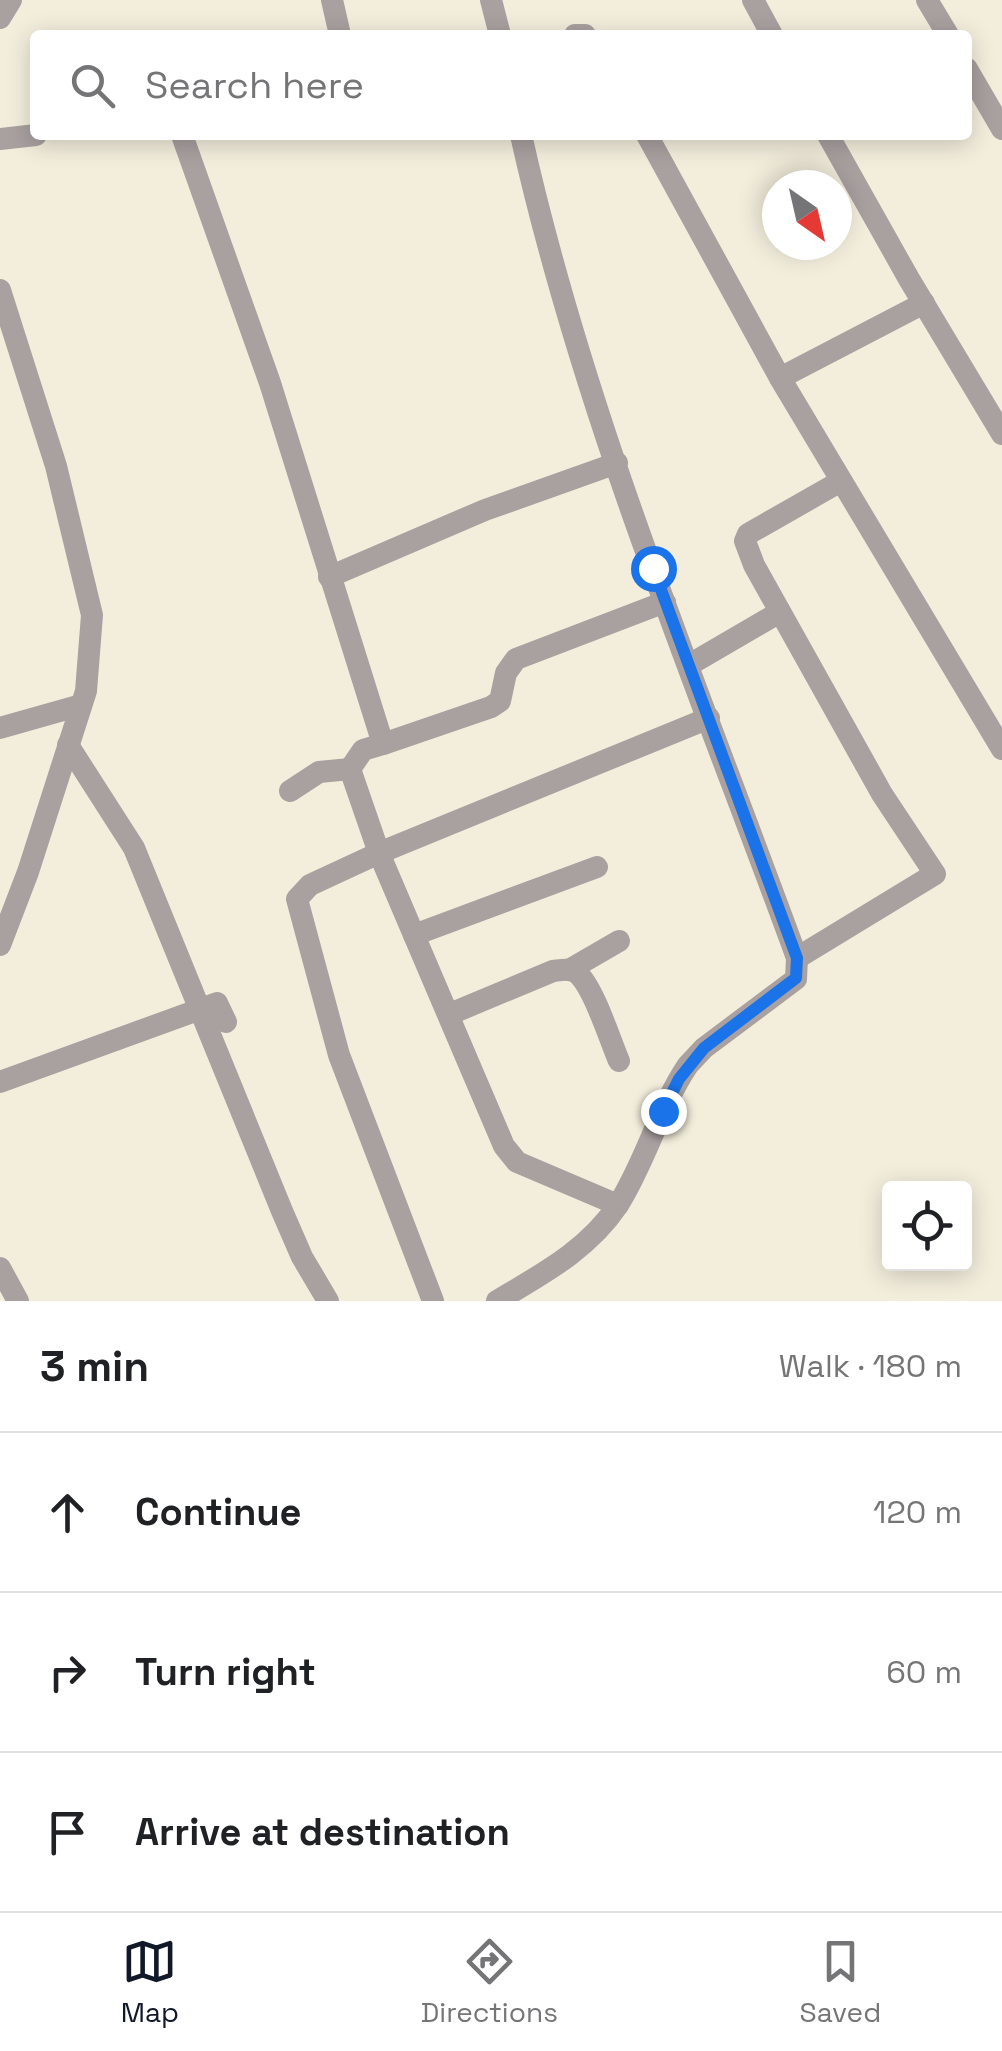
<!DOCTYPE html>
<html lang="en">
<head>
<meta charset="utf-8">
<style>
	body { margin:0; font-family:"Space Grotesk",sans-serif; background:#f6f6f6; color:#202124 }
	.controls { position:absolute; right:30px; bottom:30px; display:grid; overflow:hidden; border-radius:10px; box-shadow:0 5px 25px #0003 }
	.controls button { width:90px; height:90px; display:grid; place-items:center; padding:0; border:0; border-bottom:2px solid #e0e0e0; background:#fff; color:#202124; font:50px sans-serif }
	.compass { position:absolute; left:762px; top:170px; width:90px; height:90px; border-radius:50%; background:#fff; box-shadow:0 5px 25px #0003; rotate:146deg }
	.stop { position:absolute; width:30px; height:30px; margin:-22px; border:8px solid #1a73e8; border-radius:50%; background:#fff }
	.stop.end { background:#1a73e8; border-color:#fff; box-shadow:0 2px 10px #0008 }
	.list { margin:0; padding:0; list-style:none }
	h2 { display:flex; justify-content:space-between; align-items:center; height:130px; margin:0; padding:0 40px; font-size:42px }
	h2 small { font-size:32px; font-weight:400; color:#757577 }
	.list li { display:grid; grid-template-columns:65px 1fr auto; gap:30px; align-items:center; box-sizing:border-box; height:160px; padding:0 40px; border-top:2px solid #e0e0e0 }
	.list b { display:block; font-size:38px; white-space:nowrap }
	.list em { font-size:32px; font-style:normal; color:#757577 }
	.icon { flex:none; width:55px; height:55px; fill:none; stroke:currentColor; stroke-width:2; stroke-linecap:round; stroke-linejoin:round }
	.map { position:relative; flex:none; width:1002px; height:1301px; overflow:hidden }
	.search { position:absolute; background:#fff; box-shadow:0 5px 25px #0003; left:30px; right:30px; top:30px; height:110px; display:flex; align-items:center; gap:25px; box-sizing:border-box; padding:0 35px; border-radius:10px; color:#757577; font-size:38px }
	.sheet { height:610px; background:#fff }
	nav { display:flex; justify-content:space-around; align-items:center; box-sizing:border-box; height:140px; border-top:2px solid #e0e0e0; background:#fff; font-size:28px; color:#757577 }
	nav a { display:grid; justify-items:center; gap:5px }
	nav .on { color:#111827 }
	.map>svg:first-child { display:block }
</style>
</head>
<body>
<div class="map">
<svg width="1002" height="1301" viewBox="0 0 1002 1301">
	<rect width="100%" height="100%" fill="#f3eedc"/>
	<g fill="none" stroke-linecap="round" stroke-linejoin="round">
		<g stroke="#a9a0a0" stroke-width="22">
			<polyline points="332,0 340,35"/>
			<polyline points="491,0 500,35"/>
			<polyline points="753,0 772,35"/>
			<polyline points="927,0 948,35"/>
			<polyline points="0,18 11,0"/>
			<polyline points="575,35 585,35"/>
			<polyline points="967,69 1002,129"/>
			<polyline points="182,135 270,383 383,744 363,750 350,769 379,853 504,1146 517,1162 618,1205"/>
			<polyline points="647,135 780,378 1002,749"/>
			<polyline points="828,135 909,279 1002,434"/>
			<polyline points="0,139 36,135"/>
			<polyline points="0,290 56,466 92,615 86,691 28,872 0,945"/>
			<polyline points="780,378 924,303"/>
			<polyline points="329,577 485,510 617,463"/>
			<polyline points="689,665 780,612"/>
			<polyline points="0,728 81,705"/>
			<polyline points="383,744 491,707 500,701 506,673 516,659 665,602"/>
			<polyline points="68,745 134,848 282,1211 302,1257 328,1301"/>
			<polyline points="290,791 319,772 350,769"/>
			<polyline points="414,935 597,867"/>
			<polyline points="797,958 935,874 882,794 754,565 745,541 748,534 841,481"/>
			<polyline points="569,970 619,941"/>
			<path d="M450 1014 553 971C562 970 569 968 577 973 593 986 610 1040 619 1061"/>
			<polyline points="0,1082 217,1003 226,1022"/>
			<polyline points="0,1268 18,1301"/>
			<polyline points="433,1301 339,1055 297,899 310,885 379,853 709,718"/>
			<path d="M497 1301C542 1274 588 1250 618 1205 646 1161 659 1108 688 1065L704 1048 796 979 797 958C698 687 584 417 521 135"/>
		</g>
	</g>
	<g fill="none" stroke-linecap="round" stroke-linejoin="round">
		<polyline stroke="#1a73e8" stroke-width="12" points="653,568 797,958 796,978 704,1048 679,1079 663,1111"/>
	</g>
</svg>
<div class="controls">
<button><svg class="icon" aria-label="locate" viewBox="0 0 24 24"><circle cx="12" cy="12" r="6"/><path d="M12 2v4M12 18v4M2 12h4M18 12h4"/></svg></button>
</div>
<svg class="compass" viewBox="-18 -18 36 36"><path d="M0-13l5 13h-10z" fill="#e53935"/><path d="M0 13l5-13h-10z" fill="#757577"/></svg>
<div class="stop" style="left:653px;top:568px"></div>
<div class="stop end" style="left:663px;top:1111px"></div>
<div class="search"><svg class="icon" aria-label="search" viewBox="0 0 24 24"><circle cx="10" cy="10" r="6"/><path d="M15 15l6 6"/></svg>Search here</div>
</div>
<section class="sheet">
<h2>3 min<small>Walk · 180 m</small></h2>
<ul class="list">
<li><svg class="icon" aria-label="ahead" viewBox="0 0 24 24"><path d="M12 20V5M6 11l6-6 6 6"/></svg><div><b>Continue</b></div><em>120 m</em></li>
<li><svg class="icon" aria-label="right" viewBox="0 0 24 24"><path d="M7 20v-9h11M14 6l5 5-5 5"/></svg><div><b>Turn right</b></div><em>60 m</em></li>
<li><svg class="icon" aria-label="arrive" viewBox="0 0 24 24"><path d="M6 21V4h12l-3 4 3 4H6"/></svg><div><b>Arrive at destination</b></div></li>
</ul>
</section>
<nav>
<a class="on"><svg class="icon" aria-label="map" viewBox="0 0 24 24"><path d="M3 6l6-2 6 2 6-2v14l-6 2-6-2-6 2zM9 4v14M15 6v14"/></svg>Map</a>
<a><svg class="icon" aria-label="directions" viewBox="0 0 24 24"><path d="M12 3l9 9-9 9-9-9zM9 14v-3h6M13 9l2 2-2 2"/></svg>Directions</a>
<a><svg class="icon" aria-label="saved" viewBox="0 0 24 24"><path d="M7 4h10v16l-5-4-5 4z"/></svg>Saved</a>
</nav>
</body>
</html>
